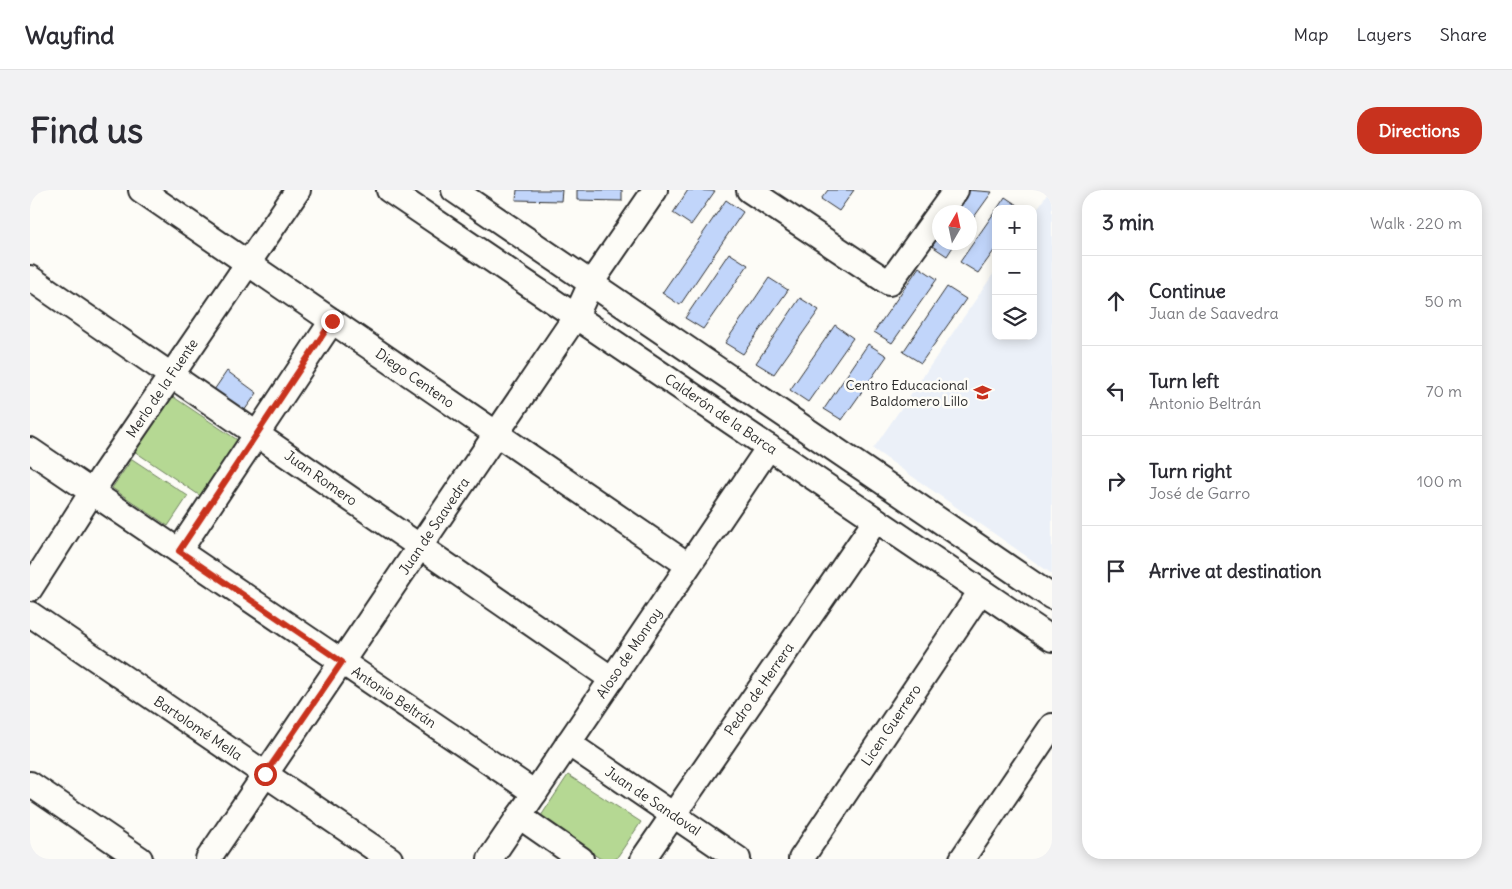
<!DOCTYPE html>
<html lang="en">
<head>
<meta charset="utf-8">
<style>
	body { margin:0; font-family:Delius,sans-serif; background:#f2f2f3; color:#2b2b33 }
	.controls { position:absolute; right:15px; top:15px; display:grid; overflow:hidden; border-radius:10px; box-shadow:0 2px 12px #0003 }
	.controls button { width:45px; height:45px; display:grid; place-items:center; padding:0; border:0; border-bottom:1px solid #e1e1e2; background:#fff; color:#2b2b33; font:25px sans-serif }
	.compass { position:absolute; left:902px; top:15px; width:45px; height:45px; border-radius:50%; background:#fff; box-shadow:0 2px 12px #0003; rotate:9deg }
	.stop { position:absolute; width:15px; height:15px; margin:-11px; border:4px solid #c8321e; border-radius:50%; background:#fff }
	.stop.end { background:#c8321e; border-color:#fff; box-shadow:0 1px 5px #0008 }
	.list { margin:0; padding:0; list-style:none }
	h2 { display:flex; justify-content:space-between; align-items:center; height:65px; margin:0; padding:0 20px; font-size:21px }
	h2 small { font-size:16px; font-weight:400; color:#7c7c81 }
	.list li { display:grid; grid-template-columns:32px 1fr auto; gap:15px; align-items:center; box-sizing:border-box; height:90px; padding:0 20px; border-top:1px solid #e1e1e2 }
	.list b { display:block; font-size:19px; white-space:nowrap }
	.list p { margin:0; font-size:16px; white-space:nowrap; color:#7c7c81 }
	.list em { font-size:16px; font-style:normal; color:#7c7c81 }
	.icon { flex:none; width:28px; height:28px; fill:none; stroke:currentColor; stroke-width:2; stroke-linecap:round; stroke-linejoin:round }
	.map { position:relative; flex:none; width:1022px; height:669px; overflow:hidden; border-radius:20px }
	header { display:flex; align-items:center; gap:30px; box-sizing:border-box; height:70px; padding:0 25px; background:#fff; border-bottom:1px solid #e1e1e2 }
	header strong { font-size:24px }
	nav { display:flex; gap:28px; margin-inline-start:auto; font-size:18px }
	.intro { display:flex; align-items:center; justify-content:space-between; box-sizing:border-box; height:120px; padding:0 30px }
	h1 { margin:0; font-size:35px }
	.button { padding:12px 22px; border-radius:20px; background:#c8321e; color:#fff; font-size:18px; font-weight:700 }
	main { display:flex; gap:30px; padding:0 30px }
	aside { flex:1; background:#fff; border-radius:20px; box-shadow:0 2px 12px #0003 }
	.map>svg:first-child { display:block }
</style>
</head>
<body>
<header>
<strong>Wayfind</strong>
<nav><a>Map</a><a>Layers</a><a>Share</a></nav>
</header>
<div class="intro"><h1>Find us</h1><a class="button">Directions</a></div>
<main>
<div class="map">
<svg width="1022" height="669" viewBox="0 0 1022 669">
	<rect width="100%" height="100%" fill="#fdfcf7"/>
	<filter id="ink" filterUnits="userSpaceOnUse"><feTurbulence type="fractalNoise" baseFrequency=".02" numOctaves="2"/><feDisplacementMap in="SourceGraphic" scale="10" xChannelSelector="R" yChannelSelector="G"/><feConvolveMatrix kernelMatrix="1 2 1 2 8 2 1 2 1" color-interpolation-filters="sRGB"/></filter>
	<g filter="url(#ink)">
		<polygon fill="#ebf0f8" points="1020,0 1022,0 1022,384 843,259 966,80 966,146 1003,146 1003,25"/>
		<g fill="#b5d893" stroke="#70825f">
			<polygon points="142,206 209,251 172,307 104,261"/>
			<polygon points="102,269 158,306 138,336 82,298"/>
			<polygon points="538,585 611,632 586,669 571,669 509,629"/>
		</g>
		<g fill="#c1d5fa" stroke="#2b2b2b">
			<polygon points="487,0 532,0 531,11 486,10"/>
			<polygon points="547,0 592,0 592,11 547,10"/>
			<polygon points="658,0 685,1 661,35 643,23"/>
			<polygon points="798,0 824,0 809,21 791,9"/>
			<polygon points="936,0 962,2 939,34 939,22 921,22"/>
			<polygon points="975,7 993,19 967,19"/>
			<polygon points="696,10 713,22 650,115 632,103"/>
			<polygon points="966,20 966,58 948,83 930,72"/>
			<polygon points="909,39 909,52 926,52 917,66 899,54"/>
			<polygon points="699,63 718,75 673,139 655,128"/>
			<polygon points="889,77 907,89 862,153 844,142"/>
			<polygon points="739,88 758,100 713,164 695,153"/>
			<polygon points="917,97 936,109 891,173 873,162"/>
			<polygon points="770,108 789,120 744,184 726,173"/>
			<polygon points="805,135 823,148 778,212 760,200"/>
			<polygon points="838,154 857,166 812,230 794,219"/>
			<polygon points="197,181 227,203 214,221 184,200"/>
		</g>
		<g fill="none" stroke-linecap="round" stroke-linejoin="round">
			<defs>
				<g id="minor">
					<polyline points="111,0 658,375"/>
					<polyline points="359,0 1022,449"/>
					<polyline points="424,0 1022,407"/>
					<polyline points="719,0 859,93 926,0"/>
					<polyline points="0,88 582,489"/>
					<polyline points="0,260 505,603"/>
					<polyline points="149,361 302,131"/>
					<polyline points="0,399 71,288 268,0"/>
					<polyline points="0,424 360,669"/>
					<polyline points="538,553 708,669"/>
					<polyline points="0,594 110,669"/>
					<polyline points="489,626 551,669"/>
					<polyline points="178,669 546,126 561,93 625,0"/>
					<polyline points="460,669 739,257"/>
					<polyline points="613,669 846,330"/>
					<polyline points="771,669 951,401"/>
					<polyline points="932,669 1022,536"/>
				</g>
			</defs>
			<use href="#minor" stroke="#2b2b2b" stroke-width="28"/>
			<use href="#minor" stroke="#fdfcf7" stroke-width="24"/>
		</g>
	</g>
	<g fill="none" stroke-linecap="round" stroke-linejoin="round" filter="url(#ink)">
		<polyline stroke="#c8321e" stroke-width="6" points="235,584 312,472 149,361 302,131"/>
	</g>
	<defs>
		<symbol id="school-bare" viewBox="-9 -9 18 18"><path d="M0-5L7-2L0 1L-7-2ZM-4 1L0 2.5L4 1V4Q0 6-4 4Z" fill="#c8321e" stroke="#fdfcf7" stroke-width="2.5" paint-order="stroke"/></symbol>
	</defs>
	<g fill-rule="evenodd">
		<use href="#school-bare" x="940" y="190" width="25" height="25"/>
	</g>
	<g text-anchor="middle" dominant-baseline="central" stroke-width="5" stroke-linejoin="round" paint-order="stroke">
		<g font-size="14" fill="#2b2b2b" stroke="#fdfcf7">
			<text transform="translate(385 188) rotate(35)">Diego Centeno</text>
			<text transform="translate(132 198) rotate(-56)">Merlo de la Fuente</text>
			<text transform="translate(691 224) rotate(34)">Calderón de la Barca</text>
			<text transform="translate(291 288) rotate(35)">Juan Romero</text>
			<text transform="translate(404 336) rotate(-56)">Juan de Saavedra</text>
			<text transform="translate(599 463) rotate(-56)">Aloso de Monroy</text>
			<text transform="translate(729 499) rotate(-55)">Pedro de Herrera</text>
			<text transform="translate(364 507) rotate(34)">Antonio Beltrán</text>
			<text transform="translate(861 535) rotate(-56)">Licen Guerrero</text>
			<text transform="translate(168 538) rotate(34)">Bartolomé Mella</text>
			<text transform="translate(623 611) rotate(34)">Juan de Sandoval</text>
		</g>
		<g font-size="14" fill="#2b2b2b" stroke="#fdfcf7" text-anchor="end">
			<text x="938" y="195">Centro Educacional<tspan x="938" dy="16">Baldomero Lillo</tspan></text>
		</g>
	</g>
</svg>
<div class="controls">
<button>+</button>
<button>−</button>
<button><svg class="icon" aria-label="layers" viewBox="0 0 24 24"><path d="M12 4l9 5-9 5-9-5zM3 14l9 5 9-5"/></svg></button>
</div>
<svg class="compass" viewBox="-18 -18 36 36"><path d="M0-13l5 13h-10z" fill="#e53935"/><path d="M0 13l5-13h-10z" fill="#7c7c81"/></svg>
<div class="stop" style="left:235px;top:584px"></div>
<div class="stop end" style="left:302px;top:131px"></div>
</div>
<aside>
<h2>3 min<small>Walk · 220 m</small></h2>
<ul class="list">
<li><svg class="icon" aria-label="ahead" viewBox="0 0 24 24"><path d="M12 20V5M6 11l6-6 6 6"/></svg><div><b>Continue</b><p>Juan de Saavedra</p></div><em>50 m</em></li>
<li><svg class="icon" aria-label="left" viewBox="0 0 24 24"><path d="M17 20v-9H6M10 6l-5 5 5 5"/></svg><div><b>Turn left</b><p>Antonio Beltrán</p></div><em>70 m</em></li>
<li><svg class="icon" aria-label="right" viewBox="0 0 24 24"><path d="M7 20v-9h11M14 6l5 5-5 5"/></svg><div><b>Turn right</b><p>José de Garro</p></div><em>100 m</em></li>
<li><svg class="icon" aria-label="arrive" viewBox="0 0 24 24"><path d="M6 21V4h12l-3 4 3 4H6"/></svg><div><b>Arrive at destination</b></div></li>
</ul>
</aside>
</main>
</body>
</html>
